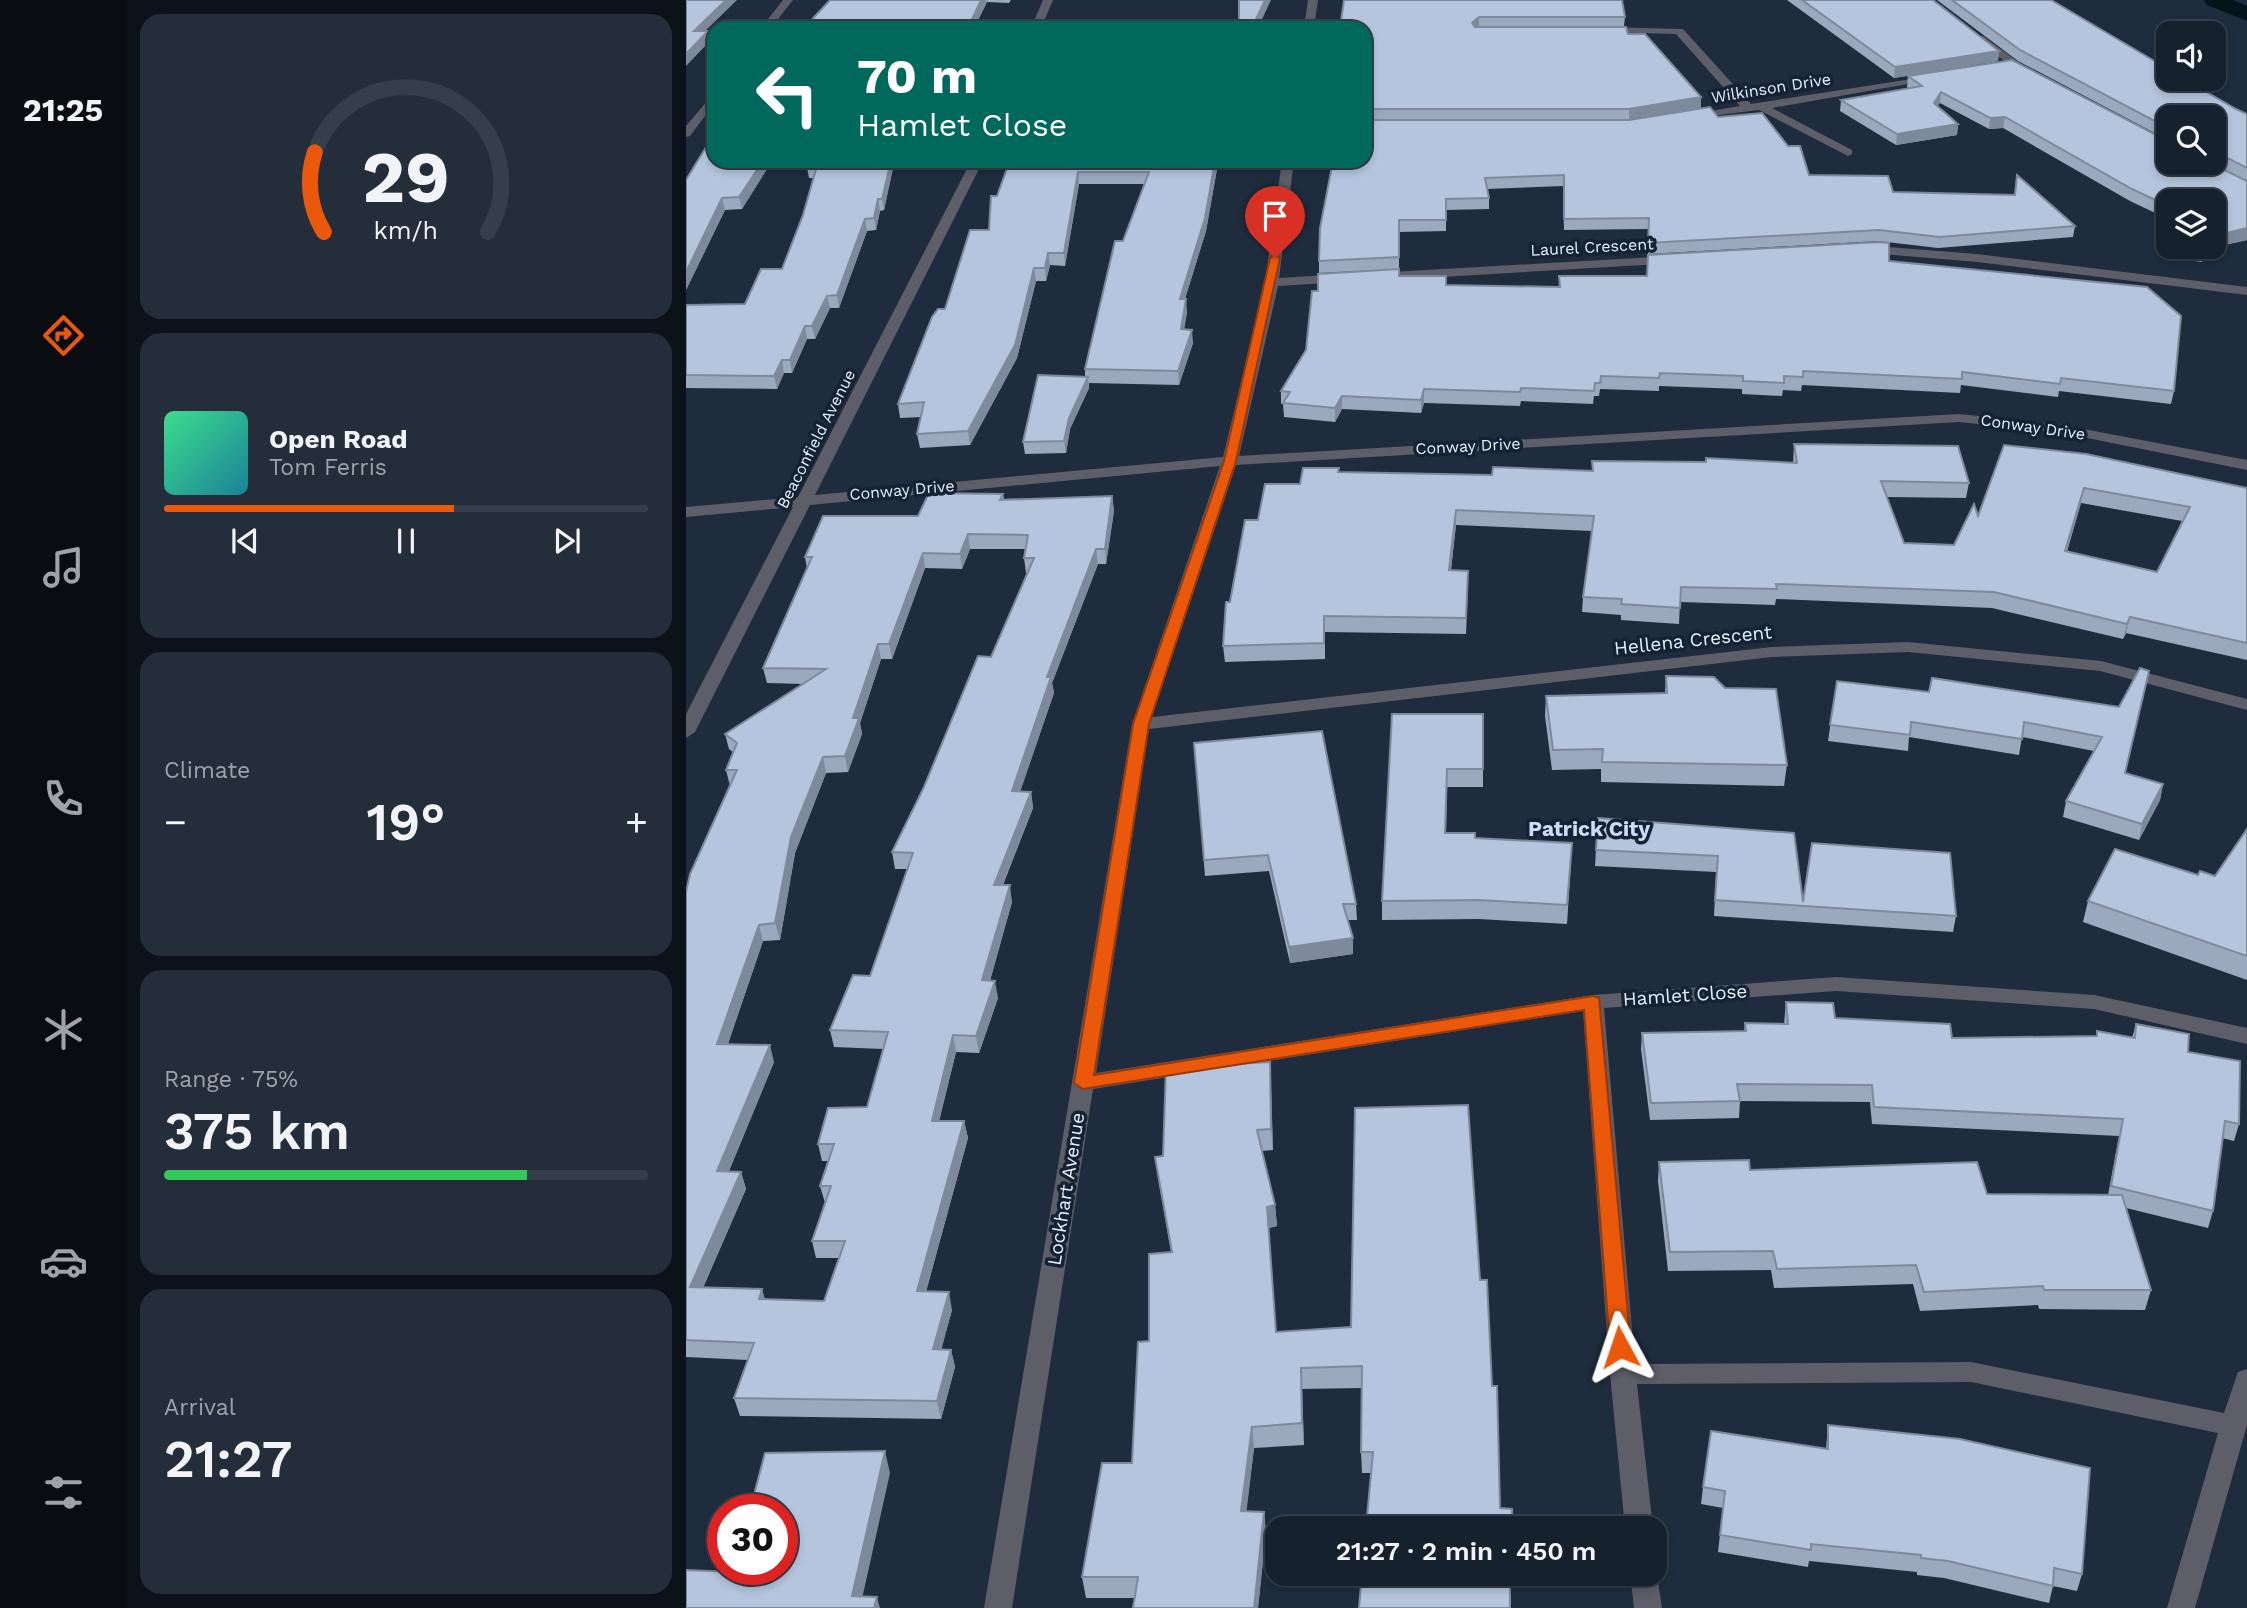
<!DOCTYPE html>
<html lang="en">
<head>
<meta charset="utf-8">
<style>
  body { margin:0; font-family:"Work Sans",sans-serif; background:#232e3a; color:#f1f3f6; height:100vh; display:flex; flex-direction:column; font-size:26px; white-space:nowrap }
  * { box-sizing:border-box; margin:0 }
  p { font-size:23px; color:#9ea3aa }
  .icon { flex:none; width:38px; height:38px; fill:none; stroke:currentColor; stroke-width:2; stroke-linecap:round; stroke-linejoin:round }
  .map { position:relative; flex:1; overflow:hidden }
  .side { display:flex; flex-direction:column; gap:14px; padding:14px; background:#0c1219; width:560px }
  .side>* { flex:none }
  .top-card { position:absolute; left:21px; top:21px; width:665px; height:147px; border-radius:21px; box-shadow:0 4px 10px #0003,0 0 0 2px #353e4a; background:#00695c; color:#fff; overflow:hidden }
  .controls { position:absolute; left:1470px; top:21px; display:grid; gap:14px }
  .controls a { display:grid; place-items:center; width:70px; height:70px; border-radius:14px; background:#16212e; box-shadow:0 4px 10px #0003,0 0 0 2px #353e4a; font-size:35px }
  .speed { position:absolute; left:21px; top:1494px; display:flex; gap:14px; font-size:35px; font-weight:700; text-align:center }
  .speed>* { display:grid; place-content:center; width:91px; height:91px; border-radius:50%; background:#16212e; box-shadow:0 4px 10px #0003,0 0 0 2px #353e4a; line-height:1 }
  .speed .limit { border:10px solid #d22; background:#fff; color:#111 }
  .pin { position:absolute; display:grid; place-items:center; width:60px; height:60px; color:#fff; margin:-72px -30px; border-radius:50% 50% 50% 0; rotate:-45deg; box-shadow:0 0 7px #0007 }
  .pin .icon { rotate:45deg }
  .me { position:absolute; width:77px; margin:-38px; rotate:355deg; stroke-linejoin:round; filter:drop-shadow(0 0 5px #0008) }
  .turn { display:flex; align-items:center; gap:24px; height:147px; padding:0 35px; font-size:32px }
  .turn .icon { width:91px; height:91px; stroke-width:2.5 }
  .turn b { display:block; font-size:49px; line-height:60px }
  .big { font-size:52px; font-weight:600; line-height:1.1 }
  .side .tile { flex:1; display:flex; flex-direction:column; justify-content:center; gap:10px; min-width:0; padding:0 24px; border-radius:21px; background:#232e3a }
  .side .dial { align-items:center; gap:0 }
  .dial svg { height:182px; overflow:visible; fill:none; stroke:#353e4a; stroke-width:7; stroke-linecap:round; text-anchor:middle }
  .dial text { fill:#f1f3f6; stroke:none }
  .song { display:flex; align-items:center; gap:21px }
  .cover { width:84px; height:84px; border-radius:10px; background:linear-gradient(135deg,hsl(150 70% 55%),hsl(190 70% 35%)) }
  .played { height:7px; border-radius:4px; background:linear-gradient(90deg,#ea580c 60%,#353e4a 60%) }
  .keys { display:flex; justify-content:space-around; direction:ltr }
  .heat { display:flex; justify-content:space-between; align-items:center; font-size:38px; direction:ltr }
  .charge { height:10px; border-radius:5px; background:linear-gradient(90deg,#34c759 75%,#353e4a 0) }
  .trip { position:absolute; left:579px; top:1516px; width:402px; height:70px; border-radius:21px; background:#16212e; box-shadow:0 4px 10px #0003,0 0 0 2px #353e4a; font-weight:600; line-height:70px; text-align:center }
  main { display:flex; flex:1; min-height:0 }
  .tabs { display:flex; flex-direction:column; width:126px; justify-content:space-around; align-items:center; background:#090d12; color:#9ea3aa }
  .tabs .icon { width:49px; height:49px }
  .tabs .on { color:#ea580c }
  .tabs b { font-size:32px; color:#f1f3f6 }
  .map>svg:first-child { display:block }
</style>
</head>
<body>
<main>
<nav class="tabs">
<b>21:25</b>
<svg class="icon on" aria-label="directions" viewBox="0 0 24 24"><path d="M12 3l9 9-9 9-9-9zM9 14v-3h6M13 9l2 2-2 2"/></svg>
<svg class="icon" aria-label="music" viewBox="0 0 24 24"><path d="M9 18V5l10-2v13"/><circle cx="6" cy="18" r="3"/><circle cx="16" cy="16" r="3"/></svg>
<svg class="icon" aria-label="phone" viewBox="0 0 24 24"><path d="M5 4h4l2 5-3 2q2 4 5 5l2-3 5 2v4C11 20 4 13 5 4z"/></svg>
<svg class="icon" aria-label="climate" viewBox="0 0 24 24"><path d="M12 3v18M4 7l16 10M4 17L20 7"/></svg>
<svg class="icon" aria-label="car" viewBox="0 0 24 24"><path d="M5 17H2v-5l4-1 3-4h7l3 4 3 1v5h-3M9 17h6M6 11h13"/><circle cx="7" cy="17" r="2"/><circle cx="17" cy="17" r="2"/></svg>
<svg class="icon" aria-label="filters" viewBox="0 0 24 24"><path d="M4 7h16M4 17h16"/><circle cx="9" cy="7" r="2"/><circle cx="15" cy="17" r="2"/></svg>
</nav>
<section class="side">
<div class="tile dial"><svg viewBox="0 0 100 80">
<path d="M14 69A42 42 0 1 1 86 69"/>
<path d="M14 69A42 42 0 0 1 10 34" stroke="#ea580c"/>
<text x="50" y="56" font-size="32" font-weight="700">29</text>
<text x="50" y="72" font-size="11">km/h</text>
</svg></div>
<div class="tile">
<div class="song"><i class="cover"></i><div><b>Open Road</b><p>Tom Ferris</p></div></div>
<div class="played"></div>
<div class="keys"><svg class="icon" aria-label="previous" viewBox="0 0 24 24"><path d="M18 5L8 12l10 7zM5 5v14"/></svg><svg class="icon" aria-label="pause" viewBox="0 0 24 24"><path d="M8 5v14M16 5v14"/></svg><svg class="icon" aria-label="next" viewBox="0 0 24 24"><path d="M6 5l10 7-10 7zM19 5v14"/></svg></div>
</div>
<div class="tile"><p>Climate</p>
<div class="heat"><a>−</a><b class="big">19°</b><a>+</a></div>
</div>
<div class="tile"><p>Range · 75%</p><b class="big">375 km</b><div class="charge"></div></div>
<div class="tile"><p>Arrival</p><b class="big">21:27</b></div>
</section>
<div class="map">
<svg width="1561" height="1608" viewBox="0 0 1561 1608">
  <rect width="100%" height="100%" fill="#1e2c3e"/>
  <g fill="none" stroke-linecap="round" stroke-linejoin="round">
    <path fill="#03151b" fill-rule="evenodd" d="M1518,0H1547L1561,6V21L1521,5Z"/>
    <path fill="#5e5e69" fill-rule="evenodd" d="M357,0H367L355,28H345Z
      M622,0H632L628,28H618Z
      M916,27L997,29L1065,104L1245,76L1250,79L1086,108L1166,150V154L1162,156L1073,110L1001,119V115L1054,106L990,34L912,32L911,30Z
      M1289,36H1297L1347,73L1338,75L1289,40Z
      M285,161H297L129,495L537,457L579,282L596,161H608L593,278L658,274L665,278L658,282L592,286L553,456L1273,414L1371,424L1561,460V470L1371,432L1273,422L550,465L466,717L1086,647L1222,642L1415,661L1561,699V710L1414,671L1222,652L1086,657L463,729L410,1073L907,995L1150,977L1408,995L1561,1028V1044L1408,1009L1150,991L918,1008L949,1364L1285,1362L1538,1413L1552,1372L1561,1369V1425L1509,1608H1481L1532,1433L1285,1382L951,1384L967,1528H939L924,1374L897,1011L407,1089L326,1608H298L446,724L534,466L124,505L9,732L0,738V714L107,507L0,517V507L112,497Z
      M1177,245L1291,254L1561,287V295L1291,262L1172,252L1171,249Z
      M986,256L991,257V263L688,281L681,277L688,273Z
      M970,1568L976,1608H948L944,1573H970Z"/>
    <path fill="#5e5e69" fill-rule="evenodd" d="M97,0H107L85,28H75Z
      M28,93V104L4,136L0,137V126Z"/>
  </g>
  <path fill="#9ba9be" fill-rule="evenodd" d="M144,0H325L323,3L301,2L288,28H118Z
    M658,0L939,17L938,26L942,34L1015,108L943,119H679V28Z
    M1101,0H1247L1313,51L1312,61L1208,78Z
    M1251,0H1365L1550,109L1561,114V240L1521,249L1516,262L1477,257L1482,226V247H1528L1482,201V219L1444,201L1317,128L1303,129L1254,103L1251,106L1272,124L1271,135L1210,145L1154,111L1155,100L1223,89L1221,87L1222,76L1482,141L1525,163H1528V117H1482V140L1332,61Z
    M1032,117L1123,175L1207,192L1329,195L1331,175L1389,226L1387,237L1252,248L1192,241L962,254L963,229L878,230L877,186L801,189L803,198V209L760,210V231L713,232V269L633,273V261L647,161L943,120Z
    M28,161H86L56,209L39,210L0,290Z
    M123,161H219L216,169L207,168L198,210L194,211L190,230L181,231L153,308H144L129,339H121L106,373H98L91,389L0,388V305L59,304L96,269L117,215L127,178H123L121,167Z
    M331,161H541L539,169H531L520,231L499,299L501,312L498,329L507,343L493,385L403,383V388L384,429L380,453L339,454L337,442L399,377V369L437,241L458,184H393L379,266L364,265L360,281H350L331,358L284,445L234,448L231,434L235,417L214,418L212,404L259,309L303,230L311,196Z
    M1203,261L1488,391L1485,404L1373,391L1372,397L1275,385L1274,393L1116,385L1115,391L1097,390L1096,396L1056,394V389L973,386V391L914,389L913,396H908L907,404L835,401L834,406L738,403L735,413L656,409L649,422L598,417L597,404H595V391L620,350L632,291L713,276L760,285L873,287V276H961Z
    M1108,444L1283,483L1280,498L1201,497L1218,543L1268,545L1292,516L1318,445L1561,488V660L1440,633L1437,639L1306,608L1090,599L1089,605L994,602L993,624L935,620V615L896,612L897,597L906,531L770,525L765,570L782,586L780,634L639,632V659L539,662L537,646L544,602L572,520L614,484L653,468V472L806,475L906,471V461L1107,463ZM1395,503L1496,521L1471,572L1381,552Z
    M317,494L318,499L426,496L428,511L420,564H412L366,683L368,693L334,791L345,792L347,808L317,885L326,902L304,981L312,998L293,1053L270,1052L253,1121H278L282,1138L240,1292L266,1310L255,1349L265,1350L269,1367L255,1419L54,1416L48,1398L62,1360L0,1357V892L44,786L40,770L47,752L43,749L39,734L117,684L81,683L77,668L121,569L119,557L232,516ZM284,549H339L338,558L340,573H342L305,657L206,852L209,869H222L184,976L144,1030L148,1047L197,1049L181,1107L132,1144L136,1161H142L134,1186L139,1203L126,1241L130,1258H153L138,1301L79,1300L76,1289L17,1288L60,1189L55,1172L43,1171L88,1062L42,1044L77,941L94,940L109,853L140,773L162,772L176,734L174,723L195,659H206L239,568L276,569Z
    M980,676L1101,765L1098,786L915,782V769L866,770L859,716L860,696L979,693Z
    M1151,681L1243,692L1433,707L1440,773L1477,784L1474,800L1453,840L1377,817L1380,801L1408,751L1336,737L1333,755L1223,737L1222,751L1142,741Z
    M706,714H797V787H761L760,833L789,838L885,863L881,924L793,919L696,920V901Z
    M508,743L670,904L671,920H662L667,954L604,963L583,871L519,876Z
    M912,818L1108,833L1117,902L1270,916L1267,932L1028,916L1030,872L909,866Z
    M1561,829V980L1397,922L1402,901L1512,875L1529,876Z
    M1100,1002L1149,1018L1266,1038L1410,1036L1411,1031L1446,1038L1450,1024L1502,1052L1553,1124L1548,1141L1536,1138L1527,1211L1522,1228L1440,1208L1465,1290L1459,1310L1353,1309L1352,1305L1234,1311L1227,1284L1088,1288L1085,1270L982,1271L972,1181L973,1162L1064,1170L1301,1194L1422,1195L1433,1136L1186,1124L1184,1102L1054,1101L1053,1118L964,1120L955,1049L956,1033L1058,1031L1059,1023L1098,1024Z
    M584,1062L587,1150L576,1151L589,1205L591,1226L583,1228L590,1332L665,1327L794,1280L806,1386L814,1508L826,1528L685,1473H676L675,1452L676,1388L616,1389L618,1445L568,1448L560,1512H578L580,1533L572,1608H447L448,1598H400L396,1577L446,1463L463,1341L485,1252L472,1178L469,1157L477,1156Z
    M1142,1425L1396,1574L1391,1591L1367,1586L1363,1603L1258,1578L1231,1575V1572L1123,1561L1122,1567L1032,1552L1037,1508L1015,1504L1017,1487L1140,1449Z"/>
  <path fill="#7e8a9b" d="M40,0H51L10,40L8,31Z
    M295,0H300L301,2L288,28H282Z
    M579,0H585L572,28H566Z
    M793,17V26L786,33V23Z
    M22,31L24,41L0,66V54Z
    M1313,51L1312,61L1208,78L1209,67Z
    M1255,92L1254,103L1246,114L1248,103Z
    M1015,97V108L943,119V109Z
    M1319,117L1317,128L1303,129L1304,118Z
    M1272,124L1271,135L1210,145L1211,134Z
    M77,161H86L56,209L53,197Z
    M205,161H206L207,168L198,210L196,199Z
    M215,161H219L216,169Z
    M529,161H530L531,169L520,231L495,312L494,299Z
    M392,172L393,184L379,266L378,253Z
    M36,198L39,210L0,290V272Z
    M192,199L194,211L190,230L188,218Z
    M179,219L181,231L153,308L151,295Z
    M1561,228V240L1521,249L1516,262L1520,247H1528V236Z
    M362,253L364,265L360,281L359,268Z
    M348,268L350,281L331,358L284,445L282,431Z
    M141,296L144,308L129,339L126,326Z
    M500,299L501,312L496,343L495,329Z
    M119,326L121,339L106,373L104,360Z
    M506,330L507,343L493,385L492,371Z
    M96,360L98,373L91,389L88,376Z
    M402,377L403,388L384,429L380,453L378,441L383,418Z
    M738,389V403L735,413V400Z
    M656,396V409L649,422V408Z
    M1398,488L1395,503L1376,567L1379,551Z
    M426,496L428,511L420,564L419,549Z
    M770,510V525L763,586V570Z
    M282,534L284,549L276,569L274,554Z
    M410,549L412,564L366,683L368,693L329,807L326,791L361,677Z
    M237,553L239,568L206,659L203,644Z
    M1444,617L1440,633L1437,639L1441,624Z
    M192,644L195,659L174,723L176,734L162,772L159,756L167,718Z
    M137,757L140,773L109,853L94,940L89,923L105,837Z
    M1477,784L1474,800L1453,840L1456,824Z
    M345,792L347,808L310,901L308,885Z
    M324,885L326,902L299,997L296,980Z
    M73,925L77,941L36,1061L31,1044Z
    M667,938V954L604,963L603,947Z
    M309,981L312,998L293,1053L290,1036Z
    M267,1035L270,1052L249,1138L246,1121Z
    M84,1045L88,1062L36,1188L31,1171Z
    M584,1062L585,1083L587,1150L585,1129Z
    M278,1121L282,1138L235,1309L231,1291Z
    M55,1172L60,1189L9,1305L4,1287Z
    M589,1205L591,1226L583,1228L581,1207Z
    M76,1289L81,1307L73,1299Z
    M263,1292L266,1310L251,1366L247,1349Z
    M265,1350L269,1367L255,1419L251,1401Z
    M615,1368L616,1389L618,1445L616,1423Z
    M566,1427L568,1448L558,1533L555,1511Z
    M199,1451L204,1473L174,1608L166,1596Z
    M578,1512L580,1533L572,1608H568Z
    M191,1597L194,1608H188Z"/>
  <path fill="#b4c5dd" stroke="#7e8a9b" stroke-width="2" fill-rule="evenodd" d="M0,0H40L8,31H22L0,54Z
    M144,0H295L282,28H118Z
    M553,0H579L566,28H553Z
    M658,0H936L939,17H793L786,23L789,27H940L942,34H959L1015,97L943,109H679V28H654Z
    M1116,0H1247L1313,51L1209,67Z
    M1266,0H1365L1482,69V79H1498L1550,109L1561,114V168L1528,151V117H1482V128L1334,50Z
    M1326,60L1482,141V163H1524L1561,181V228L1528,236V201H1482V206L1446,189L1319,117L1304,118L1255,92L1248,103L1272,124L1211,134L1155,100L1236,86L1222,76Z
    M1024,107L1032,117L1076,113L1102,146H1114L1123,175L1202,176L1207,192L1329,195L1331,175L1389,226L1254,237L1193,230L962,243L963,218L878,219V175L799,178L803,198L760,199V220H713V257L633,261L634,228L647,161H679V120H943Z
    M28,134V161H77L53,197L36,198L0,272V180Z
    M123,161H205L196,199H192L188,218L179,219L151,295L141,296L126,326H119L104,360H96L88,376L0,375V305L59,304L75,269H96L117,215L131,166L121,167Z
    M331,161H529L519,218L494,299H500L495,329L506,330L492,371L399,369L429,241H437L463,172H392L378,253H362L359,268H348L329,345L282,431L231,434L238,402L212,404L246,317L252,309H259L284,230H303L305,196H311L323,163H330Z
    M1482,228V245H1479Z
    M1193,242L1203,243V261L1461,287L1495,316L1488,391L1375,378L1374,384L1276,372V379L1117,371V377L1098,376V383L1057,381V376L974,373L973,378L915,376L914,383H909L908,391L835,388L834,392L738,389L735,400L656,396L649,408L597,403L604,392L595,391L620,350L626,291H632V274L713,269V276H760V285L874,287L873,276H961L962,255Z
    M1496,247H1520L1519,250Z
    M352,375L402,377L383,418L378,441L337,442Z
    M1108,444L1272,446L1283,483L1195,481L1218,543L1268,545L1288,504L1292,516L1318,445L1400,454L1561,488V643L1444,617L1441,624L1308,592L1090,584L1091,589L995,587L994,608L935,604L936,599L897,597L908,516L770,510L763,570L782,571L780,618L638,616V643L537,646L540,602H544L559,520H572L579,484H614L617,468H653L652,472L806,475L807,467L907,471L906,461L1020,462V458L1111,463ZM1398,488L1504,507L1471,572L1379,551Z
    M243,493L317,494L314,500L426,496L419,549H410L361,677H365L326,791L345,792L308,885H324L296,980L309,981L290,1036L267,1035L246,1121H278L231,1291L263,1292L247,1349L265,1350L251,1401L48,1398L68,1343L0,1340V892L4,874L51,770H40L51,743L39,734L140,669L77,668L126,557H119L137,516H232ZM282,534L342,535L338,558H348L305,657L292,656L238,787L206,852L227,853L184,976L167,975L144,1030L202,1032L181,1107L142,1108L132,1144H148L134,1186H145L126,1241H159L138,1301L73,1299L76,1289L4,1287L55,1172L31,1171L84,1045L31,1044L73,925L89,923L105,837L137,757L159,756L173,718H167L192,644H203L237,553L274,554Z
    M1454,668L1463,671L1439,773L1477,784L1456,824L1380,801L1416,737L1338,722L1336,739L1225,722L1224,735L1144,725L1151,681L1243,692L1246,678L1433,707Z
    M980,676L1028,677L1039,688L1090,689L1101,765L916,762L917,749L867,750L860,696L981,693Z
    M706,714H797V769H761L759,833H789V838L886,843L881,905L793,900L696,901Z
    M636,731L670,904H657L667,938L603,947L582,855L518,860L508,743Z
    M912,818L1108,833L1117,902L1126,843L1264,853L1270,916L1029,900L1032,856L910,850Z
    M1561,829V956L1402,901L1429,849L1512,875L1514,871L1529,876Z
    M1100,1002L1147,1003L1149,1018L1264,1024L1266,1038L1411,1036V1031L1449,1038L1450,1024L1503,1034L1502,1052L1554,1061L1553,1124L1539,1121L1527,1211L1425,1186L1437,1119L1188,1107L1186,1085L1051,1084L1054,1101L965,1103L956,1033L1060,1031L1059,1023L1102,1024Z
    M584,1062L585,1129L571,1130L589,1205L581,1207L590,1332L665,1327L669,1108L782,1105L794,1280H801L806,1386H811L814,1508L826,1509V1528H680L687,1452H675L676,1366L615,1368L616,1423L566,1427L555,1511L578,1512L568,1608H447L452,1577H396L416,1463H446L452,1342L463,1341V1254L486,1252L469,1157L477,1156L480,1068Z
    M1063,1160L1064,1170L1291,1162L1301,1194L1436,1195L1465,1290H1358L1357,1286L1238,1292L1230,1265L1091,1269L1087,1251L984,1252L973,1162Z
    M1142,1425L1274,1439L1404,1468L1396,1574L1368,1568L1367,1586L1262,1561L1235,1558V1555L1125,1544V1550L1034,1535L1039,1491L1017,1487L1025,1431L1142,1449Z
    M199,1451L166,1596L191,1597L188,1608H0V1570L46,1572L47,1570H96V1510H64L79,1453Z
    M676,1573H824V1608H673Z"/>
  <path fill="#ea580c" stroke="#983908" stroke-width="2" d="M589,255L594,258L550,461L463,724L408,1075L907,996L913,998L945,1347L942,1353L934,1356L927,1353L924,1347L898,1010L397,1089L388,1083L447,724L538,461L584,258Z"/>
  <g text-anchor="middle" dominant-baseline="central" stroke-width="7" stroke-linejoin="round" paint-order="stroke">
    <g font-size="16" fill="#e7f0fc" stroke="#152233">
      <text transform="translate(1085 88) rotate(-9)">Wilkinson Drive</text>
      <text transform="translate(906 247) rotate(-3)">Laurel Crescent</text>
      <text transform="translate(1347 427) rotate(8)">Conway Drive</text>
      <text transform="translate(130 439) rotate(-63)">Beaconfield Avenue</text>
      <text transform="translate(782 446) rotate(-3)">Conway Drive</text>
      <text transform="translate(216 490) rotate(-5)">Conway Drive</text>
    </g>
    <g font-size="19" fill="#e7f0fc" stroke="#152233">
      <text transform="translate(1007 640) rotate(-6)">Hellena Crescent</text>
      <text transform="translate(999 995) rotate(-4)">Hamlet Close</text>
      <text transform="translate(380 1189) rotate(-81)">Lockhart Avenue</text>
    </g>
    <g font-size="21" font-weight="bold" fill="#cddbf6" stroke="#152233">
      <text x="903" y="828">Patrick City</text>
    </g>
  </g>
</svg>
<div class="controls">
<a><svg class="icon" aria-label="sound" viewBox="0 0 24 24"><path d="M4 9h4l5-4v14l-5-4H4zM17 9q2 3 0 6"/></svg></a>
<a><svg class="icon" aria-label="search" viewBox="0 0 24 24"><circle cx="10" cy="10" r="6"/><path d="M15 15l6 6"/></svg></a>
<a><svg class="icon" aria-label="layers" viewBox="0 0 24 24"><path d="M12 4l9 5-9 5-9-5zM3 14l9 5 9-5"/></svg></a>
</div>
<div class="speed"><div class="limit">30</div></div>
<div class="pin" style="left:589px;top:258px;background:#d93025"><svg class="icon" aria-label="arrive" viewBox="0 0 24 24"><path d="M6 21V4h12l-3 4 3 4H6"/></svg></div>
<svg class="me" style="left:934px;top:1347px" viewBox="-20 -20 40 40"><path d="M0-17L14 15 0 8-14 15z" fill="#ea580c" stroke="#fff" stroke-width="4"/></svg>
<div class="trip">21:27 · 2 min · 450 m</div>
<div class="top-card">
<div class="turn"><svg class="icon" aria-label="left" viewBox="0 0 24 24"><path d="M17 20v-9H6M10 6l-5 5 5 5"/></svg><div><b>70 m</b>Hamlet Close</div></div>
</div>
</div>
</main>
</body>
</html>
